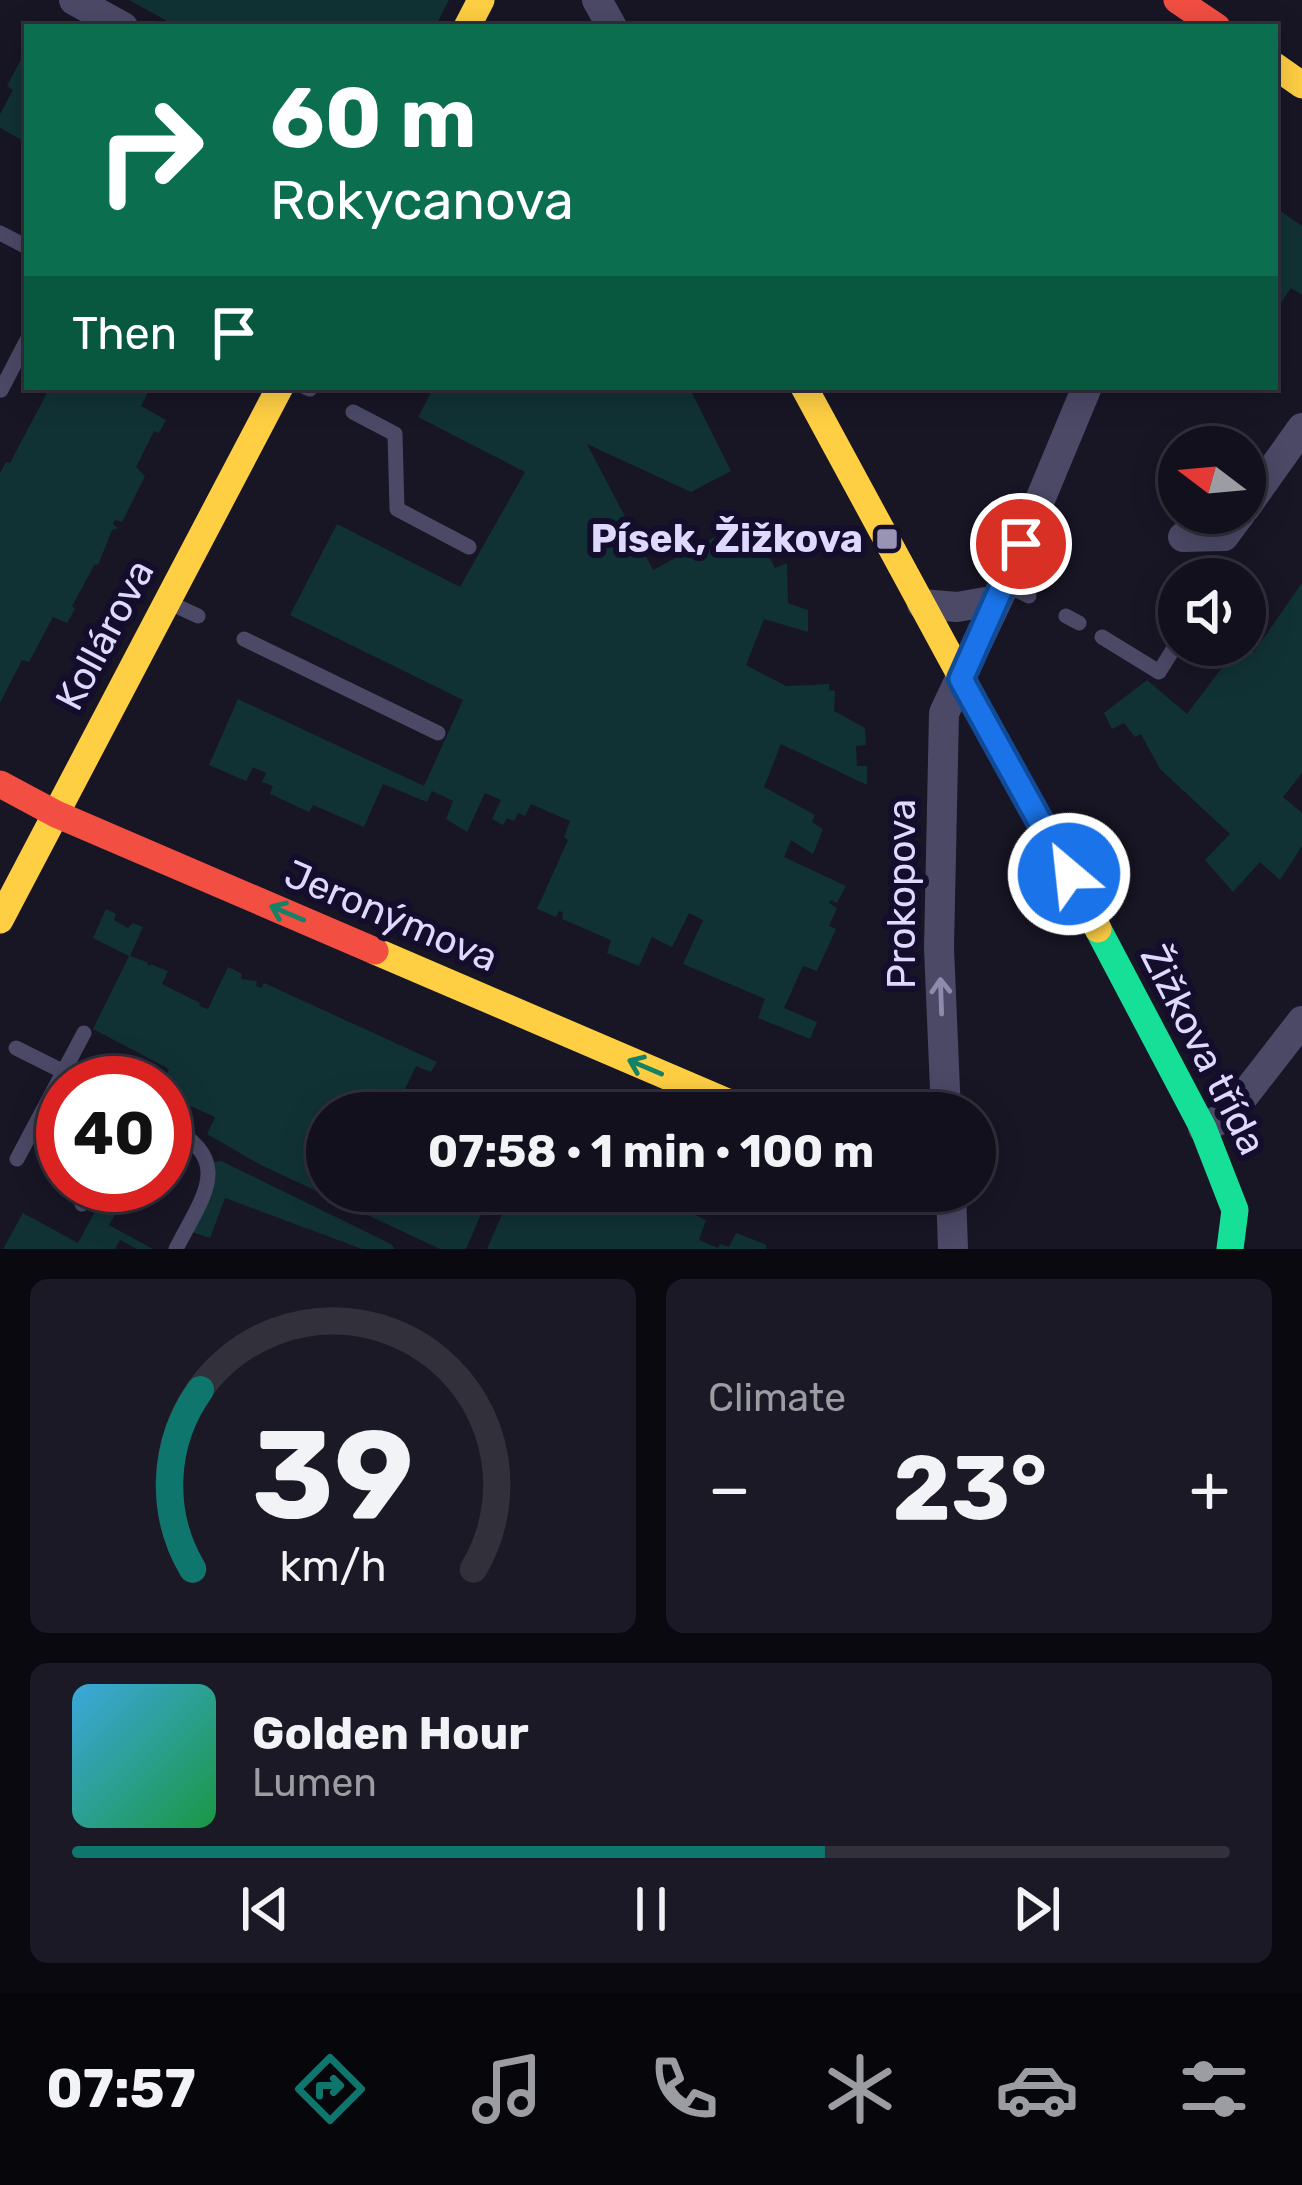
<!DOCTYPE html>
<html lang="en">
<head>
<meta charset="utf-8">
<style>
  body { margin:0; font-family:Rubik,sans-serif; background:#1b1925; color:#f1f3f6; height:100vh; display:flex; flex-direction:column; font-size:45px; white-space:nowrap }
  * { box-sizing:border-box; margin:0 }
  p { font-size:39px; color:#9c9da3 }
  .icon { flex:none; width:66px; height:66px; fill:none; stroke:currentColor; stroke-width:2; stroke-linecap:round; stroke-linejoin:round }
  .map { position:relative; height:1249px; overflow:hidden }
  .drawer { display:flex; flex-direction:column; gap:30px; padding:30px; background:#0a090f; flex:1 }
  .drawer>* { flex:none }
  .banner { position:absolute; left:24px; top:24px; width:1254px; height:366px; border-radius:0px; box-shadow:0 6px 30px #0003,0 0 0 3px #31303b; background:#0b6e4f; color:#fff; overflow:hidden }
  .needle { width:78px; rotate:286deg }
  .buttons { position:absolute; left:1158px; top:426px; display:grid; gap:24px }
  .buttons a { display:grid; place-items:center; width:108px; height:108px; border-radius:50%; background:#12101c; box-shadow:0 6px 30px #0003,0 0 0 3px #31303b; font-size:60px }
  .speed { position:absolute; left:36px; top:1056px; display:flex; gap:24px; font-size:60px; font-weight:700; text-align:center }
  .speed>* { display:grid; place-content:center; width:156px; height:156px; border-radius:50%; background:#12101c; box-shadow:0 6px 30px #0003,0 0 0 3px #31303b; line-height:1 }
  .speed .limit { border:18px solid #d22; background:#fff; color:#111 }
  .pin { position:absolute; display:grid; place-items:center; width:102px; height:102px; color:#fff; margin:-51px; border:6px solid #fff; border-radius:50%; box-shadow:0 3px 12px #0007 }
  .me { position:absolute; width:132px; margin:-66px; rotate:332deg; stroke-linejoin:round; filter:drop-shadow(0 0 9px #0008) }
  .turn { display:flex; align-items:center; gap:42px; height:252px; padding:0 48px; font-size:54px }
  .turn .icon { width:156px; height:156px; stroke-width:2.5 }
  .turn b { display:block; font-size:84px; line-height:102px }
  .then { display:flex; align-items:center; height:114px; padding:0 48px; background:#0003; gap:24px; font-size:45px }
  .big { font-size:90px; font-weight:700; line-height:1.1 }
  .drawer .card { flex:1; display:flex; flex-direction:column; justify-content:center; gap:18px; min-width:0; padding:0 42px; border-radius:18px; background:#1b1925 }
  .drawer .dial { align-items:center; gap:0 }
  .dial svg { height:312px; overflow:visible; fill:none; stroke:#31303b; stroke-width:7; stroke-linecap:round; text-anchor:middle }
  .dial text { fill:#f1f3f6; stroke:none }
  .song { display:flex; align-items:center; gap:36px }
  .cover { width:144px; height:144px; border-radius:18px; background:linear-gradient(135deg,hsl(200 70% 55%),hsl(140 70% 35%)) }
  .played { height:12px; border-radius:6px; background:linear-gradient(90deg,#0f766e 65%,#31303b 65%) }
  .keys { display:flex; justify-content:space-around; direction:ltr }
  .heat { display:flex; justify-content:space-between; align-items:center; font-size:66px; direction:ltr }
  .drawer .tiles { flex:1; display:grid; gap:30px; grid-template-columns:1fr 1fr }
  .card:last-child { grid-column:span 2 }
  .trip { position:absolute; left:306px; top:1092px; width:690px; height:120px; border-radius:60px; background:#12101c; box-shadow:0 6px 30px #0003,0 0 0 3px #31303b; font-weight:700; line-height:120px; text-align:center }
  .tab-bar { display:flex; height:192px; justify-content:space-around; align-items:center; background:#07060b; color:#9c9da3 }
  .tab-bar .icon { width:84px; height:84px }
  .tab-bar .current { color:#0f766e }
  .tab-bar b { font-size:54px; color:#f1f3f6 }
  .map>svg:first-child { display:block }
</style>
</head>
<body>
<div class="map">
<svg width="1302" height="1249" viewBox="0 0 1302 1249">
  <rect width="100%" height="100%" fill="#181525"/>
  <path fill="#113235" d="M129,0H449L435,27H178Z
    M21,59L27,62V143L0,128V114L13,90L7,86Z
    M1275,207L1302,226V295L1291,288L1275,311Z
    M50,387H151L141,406L166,420L159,433L154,431L136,467L145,476L122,522L115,520L113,524L118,528L112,530L98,565L95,564L72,606L75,609L67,623L53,617L29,662L22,660L0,703V473L6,462L10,463Z
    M434,387H671L674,393L689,387L731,471L691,492L587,444L653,570L749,519L775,568L787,563L788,603L808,610V632L764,619L746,665L786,686L829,684V690L835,691L834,711L865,728L866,745L856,746L857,766H867V785L781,744L764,787L815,815L812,822L823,829L813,854L791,840L784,857L846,886L837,903L831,900L829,903L837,908L829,926L836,929L817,971L803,966L784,1008L817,1022L810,1039L758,1018L765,999L683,964L703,920L689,913L672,947L652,937L639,966L607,953L611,940L562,919L563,912L559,911L556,917L537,909L568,840L564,837L570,821L531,804L525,816L518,813L514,821L507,818L503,825L492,819L501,800L485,793L467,832L446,819L453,801L432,791L427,802L383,784L364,827L313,805L309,812L270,794L273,786L262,782L266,773L253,767L246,781L209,765L238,699L424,786L463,700L290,615L337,524L460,587L525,472L418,417Z
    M1302,583V773L1283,797L1302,813V846L1280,880L1260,862L1233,892L1205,860L1230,834L1160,769L1141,734L1135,737L1124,723L1112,729L1104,713L1147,680L1187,714L1239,645L1254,652Z
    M106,909L116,914L114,920L128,928L133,923L143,927L130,956L147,962L149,967L150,964L168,971L162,984L200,1003L199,1006L208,1009L228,967L242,974L241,979L257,981L256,986L261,988L264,983L437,1062L431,1072L416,1066L396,1108L389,1106L385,1113H327V1191H491L466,1249H440L261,1165L207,1134L215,1117L165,1095V1083H162L169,1069L93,1029L129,956L93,938Z
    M221,1161L391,1244L395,1249H362L225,1198L210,1238L192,1232L212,1191L213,1162Z
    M109,1185H132L109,1225L153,1249H137L120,1240L115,1249H3L23,1213L78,1243Z
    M512,1191H641L706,1220L699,1240L718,1248L720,1244L729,1247L736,1233L767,1245L765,1249H487Z"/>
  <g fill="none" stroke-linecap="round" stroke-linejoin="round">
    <path stroke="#4b4966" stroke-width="15" d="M0,233L27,247
      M305,387L310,389
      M1,390L27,340
      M353,412L395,434L397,509L469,547
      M1005,584L1029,596
      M170,603L198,616
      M1066,616L1079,623
      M1102,637L1159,672L1179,640
      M244,639L438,733
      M16,1048L86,1083
      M165,1124C236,1160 204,1194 176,1249
      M17,1159L84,1033
      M82,1204L92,1185"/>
    <path stroke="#4b4966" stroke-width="30" d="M74,0L123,27
      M597,0L612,27
      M1245,508L1302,428
      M1183,537L1224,536L1241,513
      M922,604L957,607L997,600
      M946,1113L939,948L944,713L1005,584L1087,387
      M1203,1128L1229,1115L1302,1021
      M951,1191L953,1249"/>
    <path stroke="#16e098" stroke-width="27" d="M1098,929L1203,1128L1235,1210L1230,1249"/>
    <path stroke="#ffcf43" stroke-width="27" d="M467,27L481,0
      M1275,66L1302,85
      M804,387L1098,929
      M0,920L280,387
      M375,951L753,1113"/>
    <path stroke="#f24e42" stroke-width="27" d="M1177,0L1217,27
      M0,784L56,814L375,951"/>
  </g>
  <defs><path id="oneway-shaft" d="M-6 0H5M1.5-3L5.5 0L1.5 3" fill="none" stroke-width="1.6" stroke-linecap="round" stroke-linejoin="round" transform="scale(3)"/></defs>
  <g stroke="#158267">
    <use href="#oneway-shaft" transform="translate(287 913) rotate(-157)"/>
    <use href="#oneway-shaft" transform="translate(645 1067) rotate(-157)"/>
  </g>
  <use stroke="#8e8aab" href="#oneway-shaft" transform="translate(941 996) rotate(-92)"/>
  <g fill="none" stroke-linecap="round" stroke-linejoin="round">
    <defs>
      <path id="route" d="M1021,544L961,679L1069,874"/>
    </defs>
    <use href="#route" stroke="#114b97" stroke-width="30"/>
    <use href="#route" stroke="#1a73e8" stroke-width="21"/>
  </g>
  <rect fill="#9994b3" stroke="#140e2c" stroke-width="4.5" x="875" y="527" width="24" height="24" rx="6"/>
  <g text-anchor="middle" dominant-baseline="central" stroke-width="12" stroke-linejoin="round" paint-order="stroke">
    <g font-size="39" font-weight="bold" fill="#dfd9ff" stroke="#140e2c" text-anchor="end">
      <text x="863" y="539">Písek, Žižkova</text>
    </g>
    <g font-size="39" fill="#dfd9ff" stroke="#140e2c">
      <text transform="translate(105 635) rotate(-62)">Kollárova</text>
      <text transform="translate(902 894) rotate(-90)">Prokopova</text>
      <text transform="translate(391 916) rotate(23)">Jeronýmova</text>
      <text transform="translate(1203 1050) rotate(63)">Žižkova třída</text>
    </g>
  </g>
</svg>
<div class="buttons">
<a><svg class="needle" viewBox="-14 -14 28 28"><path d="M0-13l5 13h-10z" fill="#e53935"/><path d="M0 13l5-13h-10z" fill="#9c9da3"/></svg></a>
<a><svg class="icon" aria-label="sound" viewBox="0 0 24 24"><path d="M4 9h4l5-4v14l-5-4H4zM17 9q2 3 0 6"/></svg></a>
</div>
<div class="speed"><div class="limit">40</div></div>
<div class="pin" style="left:1021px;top:544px;background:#d93025"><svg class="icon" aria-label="arrive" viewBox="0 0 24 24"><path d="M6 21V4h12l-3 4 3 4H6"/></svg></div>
<svg class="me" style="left:1069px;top:874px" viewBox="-20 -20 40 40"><circle r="17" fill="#1a73e8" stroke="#fff" stroke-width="3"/><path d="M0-11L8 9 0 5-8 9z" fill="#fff"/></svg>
<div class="trip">07:58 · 1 min · 100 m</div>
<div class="banner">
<div class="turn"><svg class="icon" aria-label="right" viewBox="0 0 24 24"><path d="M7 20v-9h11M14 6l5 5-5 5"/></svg><div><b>60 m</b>Rokycanova</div></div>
<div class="then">Then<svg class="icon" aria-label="arrive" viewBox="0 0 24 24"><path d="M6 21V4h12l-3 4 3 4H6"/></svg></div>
</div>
</div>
<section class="drawer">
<div class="tiles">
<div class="card dial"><svg viewBox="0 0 100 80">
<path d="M14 69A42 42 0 1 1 86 69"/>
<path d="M14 69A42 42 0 0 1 16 23" stroke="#0f766e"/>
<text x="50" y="56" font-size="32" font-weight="700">39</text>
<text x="50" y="72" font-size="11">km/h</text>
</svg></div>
<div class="card"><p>Climate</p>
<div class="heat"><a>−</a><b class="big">23°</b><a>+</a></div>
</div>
<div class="card">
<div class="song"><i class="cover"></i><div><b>Golden Hour</b><p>Lumen</p></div></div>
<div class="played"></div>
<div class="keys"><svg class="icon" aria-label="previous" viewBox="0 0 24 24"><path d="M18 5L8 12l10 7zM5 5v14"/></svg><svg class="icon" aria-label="pause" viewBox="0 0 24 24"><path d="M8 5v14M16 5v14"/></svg><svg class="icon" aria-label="next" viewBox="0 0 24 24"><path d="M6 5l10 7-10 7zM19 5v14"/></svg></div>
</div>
</div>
</section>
<nav class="tab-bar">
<b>07:57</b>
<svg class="icon current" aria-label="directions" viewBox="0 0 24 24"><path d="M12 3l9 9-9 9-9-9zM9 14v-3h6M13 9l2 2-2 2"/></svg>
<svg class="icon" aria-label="music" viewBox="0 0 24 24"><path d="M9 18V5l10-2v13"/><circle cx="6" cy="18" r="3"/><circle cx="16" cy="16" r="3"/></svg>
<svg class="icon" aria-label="phone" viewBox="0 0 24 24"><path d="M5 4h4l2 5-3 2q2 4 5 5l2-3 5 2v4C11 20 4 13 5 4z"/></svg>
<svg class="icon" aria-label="climate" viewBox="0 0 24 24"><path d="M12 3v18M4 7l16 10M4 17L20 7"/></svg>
<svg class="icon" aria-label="car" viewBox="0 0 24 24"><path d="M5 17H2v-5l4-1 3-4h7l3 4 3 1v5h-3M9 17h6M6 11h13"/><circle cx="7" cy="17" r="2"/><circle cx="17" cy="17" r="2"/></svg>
<svg class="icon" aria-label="filters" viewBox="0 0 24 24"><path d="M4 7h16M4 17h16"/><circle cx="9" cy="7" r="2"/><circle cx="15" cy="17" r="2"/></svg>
</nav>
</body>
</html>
